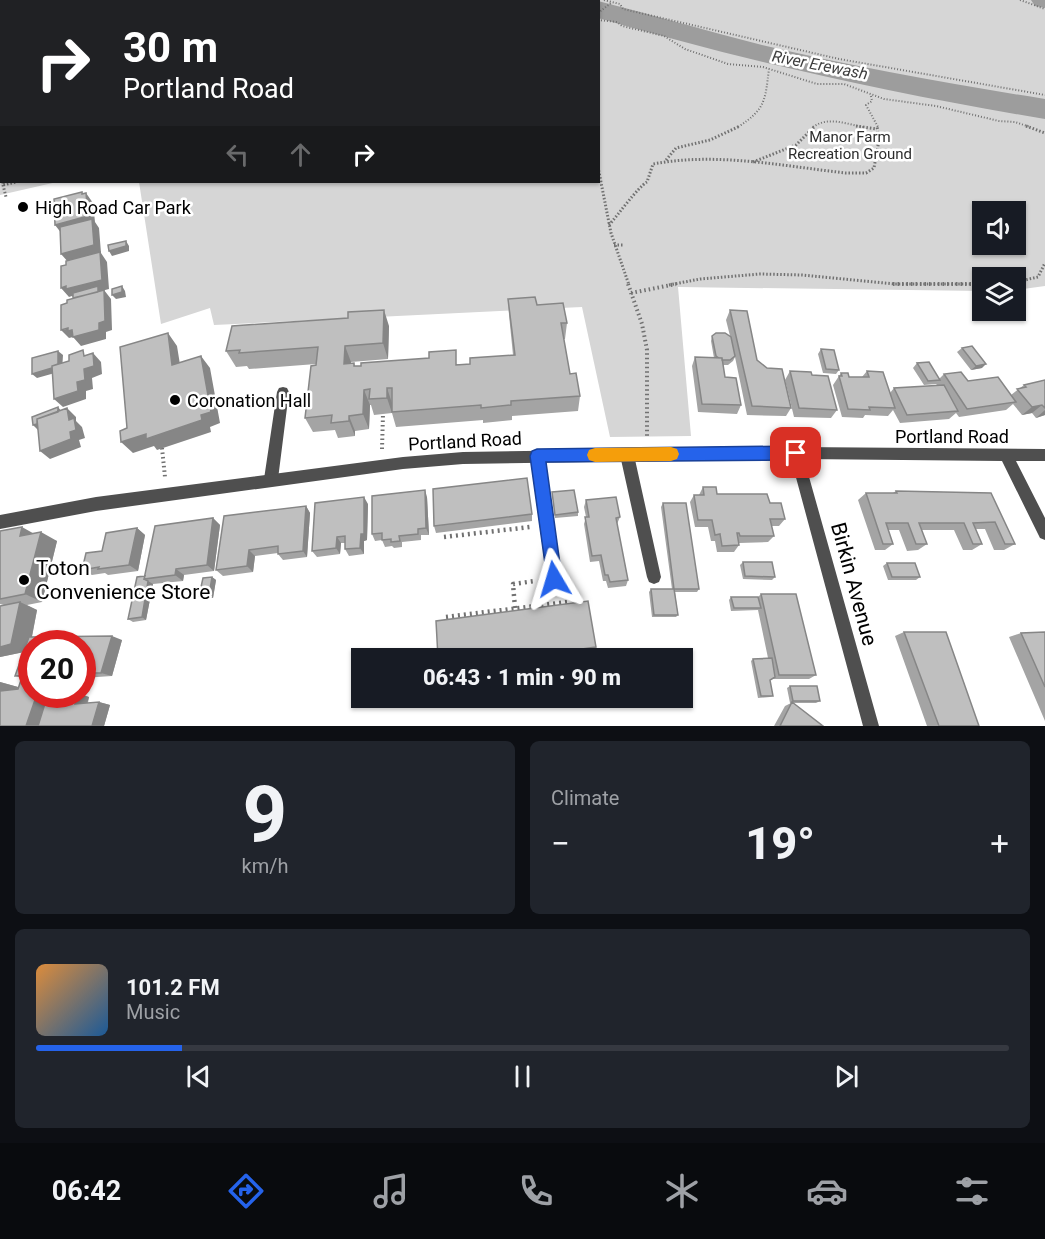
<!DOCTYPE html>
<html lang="en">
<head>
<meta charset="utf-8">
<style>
  body { margin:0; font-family:Roboto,sans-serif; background:#20242c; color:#f1f3f6; height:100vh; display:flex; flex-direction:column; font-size:22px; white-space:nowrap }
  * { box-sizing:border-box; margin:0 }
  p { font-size:20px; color:#9ea1a6 }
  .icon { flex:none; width:33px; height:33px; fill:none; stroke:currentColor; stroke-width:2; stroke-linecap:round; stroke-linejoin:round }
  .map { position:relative; height:726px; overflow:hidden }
  .details { display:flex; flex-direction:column; gap:15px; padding:15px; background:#0d0f14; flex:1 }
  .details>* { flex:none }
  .guide { position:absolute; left:0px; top:0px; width:600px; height:183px; box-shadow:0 2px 4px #0004; background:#202124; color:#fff; overflow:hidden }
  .buttons { position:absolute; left:972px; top:201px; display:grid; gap:12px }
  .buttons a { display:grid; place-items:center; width:54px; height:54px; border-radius:0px; background:#171b24; box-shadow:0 2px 4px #0004; font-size:30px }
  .speed { position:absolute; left:18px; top:630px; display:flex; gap:12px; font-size:30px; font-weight:700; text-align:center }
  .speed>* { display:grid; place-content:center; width:78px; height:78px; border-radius:50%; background:#171b24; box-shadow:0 2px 4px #0004; line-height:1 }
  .speed .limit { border:9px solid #d22; background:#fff; color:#111 }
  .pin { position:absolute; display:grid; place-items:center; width:51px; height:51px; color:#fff; margin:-26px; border-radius:12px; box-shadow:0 3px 9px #0006 }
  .me { position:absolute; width:66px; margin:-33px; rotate:353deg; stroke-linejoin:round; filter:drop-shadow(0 0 4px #0008) }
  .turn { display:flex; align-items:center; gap:21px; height:126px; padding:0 24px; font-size:27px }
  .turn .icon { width:78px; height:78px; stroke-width:2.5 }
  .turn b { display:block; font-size:42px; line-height:51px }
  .lanes { display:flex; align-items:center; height:57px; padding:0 24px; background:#0003; justify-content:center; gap:30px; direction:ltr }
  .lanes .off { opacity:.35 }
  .big { font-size:45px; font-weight:800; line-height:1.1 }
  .details .card { flex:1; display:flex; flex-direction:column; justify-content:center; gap:9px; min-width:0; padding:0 21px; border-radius:9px; background:#20242c }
  .details .dial { align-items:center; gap:0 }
  .dial b { font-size:78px; line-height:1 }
  .song { display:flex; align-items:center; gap:18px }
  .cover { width:72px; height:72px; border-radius:9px; background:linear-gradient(135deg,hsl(30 70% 55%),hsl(210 70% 35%)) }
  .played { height:6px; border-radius:3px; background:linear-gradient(90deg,#2563eb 15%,#363941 15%) }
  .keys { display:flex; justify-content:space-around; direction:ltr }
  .heat { display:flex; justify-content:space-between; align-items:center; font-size:33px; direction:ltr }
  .details .tiles { flex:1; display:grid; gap:15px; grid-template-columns:1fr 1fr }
  .card:last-child { grid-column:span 2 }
  .trip { position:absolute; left:351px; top:648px; width:342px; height:60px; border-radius:0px; background:#171b24; box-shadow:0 2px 4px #0004; font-weight:800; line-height:60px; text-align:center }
  .dock { display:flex; height:96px; justify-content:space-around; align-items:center; background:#090b0e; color:#9ea1a6 }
  .dock .icon { width:42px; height:42px }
  .dock .active { color:#2563eb }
  .dock b { font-size:27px; color:#f1f3f6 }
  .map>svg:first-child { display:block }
</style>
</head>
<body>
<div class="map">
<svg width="1045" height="726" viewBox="0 0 1045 726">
  <rect width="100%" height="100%" fill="#fff"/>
  <path fill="#d6d6d6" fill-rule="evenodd" d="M71,0H1045V286L1016,290V278H982V291L678,287L691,436L610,437L582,307L214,325L210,308L161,324L139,182H598V2H67ZM982,212H1016V244H982Z
    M1,110L2,182H57L0,195Z"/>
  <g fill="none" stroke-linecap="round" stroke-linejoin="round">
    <path fill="#9d9d9d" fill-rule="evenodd" d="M1031,0H1045V8L1035,6Z
      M598,1C653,15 707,31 762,45C855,67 950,84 1045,99V119C894,94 745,61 598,18V2H596Z"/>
    <path stroke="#717171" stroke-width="2" stroke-dasharray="1 2" stroke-linecap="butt" d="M604,0L620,4L623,9L839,59L1045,95
      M1020,0L1045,9
      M7,2L21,0
      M62,2L67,0
      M113,2L118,0
      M598,13L611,3
      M598,20L617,22L622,26L664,36L685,49L728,64L763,67L817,84H844L884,99L936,106L999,121L1015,122L1030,127
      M871,96L872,101L866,105L878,127
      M738,127C766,109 765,100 769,69
      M813,127C828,116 846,124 863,127"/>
    <path stroke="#717171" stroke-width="3" stroke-dasharray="1.5 2" stroke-linecap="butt" d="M856,126L877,129
      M1026,126L1045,133
      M666,160L676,148L710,140L740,126
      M753,162L796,145L815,126
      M0,164L2,173
      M598,167L611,233L629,285
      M3,182V185L16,182
      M3,185L6,197
      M609,225C618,215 638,187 647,182L653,164C717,152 782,166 846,173H866L874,168L879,140L877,126
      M614,245H623
      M1016,282L1038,277L1045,263
      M669,285L700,279L760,274L802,275L895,284H982"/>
    <path stroke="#717171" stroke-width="4" stroke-dasharray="1.5 3" stroke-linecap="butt" d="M628,284L642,324L647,350V438
      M893,284H982
      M631,293L676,284
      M162,448L165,477
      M382,449L383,414"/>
    <path stroke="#717171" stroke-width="4.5" stroke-dasharray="2 4" stroke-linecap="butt" d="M444,537L530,527
      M515,608L513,584L535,581
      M446,617L567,602"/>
    <path fill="#4f4f4f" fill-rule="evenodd" d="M283,387L287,388L289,392L278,479L276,483L271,485L266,483L264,479L277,392L279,388Z
      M627,449L632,451L634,455L661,577L659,582L654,584L649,582L647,577L620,455L622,451Z
      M537,450L542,452L544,456L561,579L559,584L554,586L549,584L547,579L530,456L532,452Z"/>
    <path fill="#4f4f4f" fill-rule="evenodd" d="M796,447L1045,449V461H1016L1045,518V540L1040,538L1002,461L804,459L879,726H863L791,459L463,464L403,469L96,511L0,529V515L96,497L403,457L463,452Z"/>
  </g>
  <path fill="#a4a4a4" d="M508,299L537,305L567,323L565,339H564L570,374L580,396L578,411L512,416V420L483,423V420L396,427L392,413L374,415L371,405H370L369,429L355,431V436L338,438L335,430L313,432L305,418L316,364L249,369L247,366L236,367L226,351L389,326L388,359L351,362V363H354L355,366L470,364L513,355L509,315Z
    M730,310L757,360L791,408L786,416L747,415L735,357L733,361L728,365H723L725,377L741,405L737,414L698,412L692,366L695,357L714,358L711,341L712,336H730L726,320Z
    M962,348L982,368L971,370L957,352Z
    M821,349L839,370L836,374L823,373L818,354Z
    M917,363L939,379L944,374L1011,395L1024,385L1045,380V415L1036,418L1032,413L1022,415L1013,404L1006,410L959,417L956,413L949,419L900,423L893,410L888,416L865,415L863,418L842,417L833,385L841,373L849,377H862L867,371L890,393L894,388L938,386L936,384L924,385L913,368Z
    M790,371L837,410L831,418L794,417L785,380Z
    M703,487L717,494L770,503L785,519L779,526H771L774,536L768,542L739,543V545L734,552H717L715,541H711L708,527H695L690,502L694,495H699Z
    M896,491L991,493L1015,544L1004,550H994L985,529H976L982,544L972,550H963L954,530H921L927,544L918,550L907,551L899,530H888L893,544L885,550H875L858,500L866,493H893Z
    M552,492L578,512V516L555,518Z
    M427,497L429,535H421V540L402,542V547L394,548L392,546L385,547L382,540L375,541L372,534Z
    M586,500L620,517L617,524L628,580L626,586L608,588L606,581H603L599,561L590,562L584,524L586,517L584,507Z
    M663,503L699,589L697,592H675L678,615L676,617H652L649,592L651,589H672L661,507Z
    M368,504L367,540L364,541V554L349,556L345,549V543H341L340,554L317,557L312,551Z
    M306,506L310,513L307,557L283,560L278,554V553L255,556L253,572L223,576L216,570Z
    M532,514V521L436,533L434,526Z
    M213,518L220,525L214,571L184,575L183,581L153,584L146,620L133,622L128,619L145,576Z
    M137,528L145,535L138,571L108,575L105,573L92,575L82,570L102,551Z
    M0,531L33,533L57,541L42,602L27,605L37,610L32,637L122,640L112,676L82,678V644H32V694H57V696L81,694L89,697L88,703L99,702L110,705L104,726H0V682L18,687L26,679L15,676L24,652L0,657L4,605L0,604Z
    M743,562L775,577L772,580L743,579L740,565Z
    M887,563L920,577L916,580H888L883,566Z
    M212,577L216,580L213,598H203L199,596Z
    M761,594L816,675L809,679H772L770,680L773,696L770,697L758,698L751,661L753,659L768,658L758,610L731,611L729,600L731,597H758Z
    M904,632L979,726H927L895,636Z
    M1045,632V721L1009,637L1021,633Z
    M596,647L595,652L547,658H438Z
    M790,686L820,701L816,703H792L823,726H774L785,706L791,703H790L787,688Z"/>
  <path fill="#868686" d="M82,192L87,199L86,193L93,203L95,222L99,228L101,253L107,262L109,289L74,298L72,296L69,297L61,288L69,263L61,254L62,234L55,225L82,194Z
    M126,241L129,246V251L112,256L109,251Z
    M122,286L125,291L126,297L116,299L112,295Z
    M104,290L111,299L112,330L106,332V339L81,346L73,337L69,338L61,330L99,323Z
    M384,310L389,326L388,359L383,343Z
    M168,333L177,346L182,377L172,365Z
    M345,346L351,362L350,380L344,364Z
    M58,351L63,355L62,371L37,378L32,374Z
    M93,353L101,362L102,374L92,378L93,389L86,391V399L63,407L54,399L77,382Z
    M201,356L210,368L220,423L210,427L211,432L157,450L154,446L133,453L121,442L201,415Z
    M986,364L982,368L971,370L976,366Z
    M387,388L392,403V413L387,398Z
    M364,390L370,405L369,429L363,414Z
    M1042,405L1032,413L1022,415L1032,407Z
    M58,407L62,412L38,430L33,425Z
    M67,408L76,417V421L82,427L85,438L79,440L81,447L50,459L40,451L69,420Z
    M1045,410V415L1036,418Z
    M349,416L355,431V436L349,421Z
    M425,490L427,497L429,535L426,528Z
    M364,497L368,504L367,540L364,541V554L360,548L361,534Z
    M306,506L310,513L307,557L303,551Z
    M213,518L220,525L214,571L207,565Z
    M22,527L38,536H20Z
    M137,528L145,535L138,571L129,565Z
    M41,532L57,541L42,602L25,594Z
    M337,537L341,543L340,554L336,548Z
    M249,550L255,556L253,572L247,566Z
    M176,569L184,575L183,581L175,575Z
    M212,577L216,580L213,598L209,595Z
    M148,581L153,584L146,620L142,617Z
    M20,602L37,610L29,651L0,657V647Z
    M112,636L122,640L112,676L101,673Z
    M0,682L18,687L15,698L0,694Z
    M34,694H57L51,726H26Z
    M78,694L89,697L86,707L75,704Z
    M99,702L110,705L104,726H92Z"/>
  <path fill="#bfbfbf" stroke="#868686" stroke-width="1.5" d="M82,192V194L86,193L88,216L55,225L54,199Z
    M92,219L94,245L61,254L60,227Z
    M126,241V246L109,251L108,245Z
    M100,252L102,280L66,289V286L61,288V266L66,265V261Z
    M98,286V292L73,298V293Z
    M122,286V292L112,295V289Z
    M104,290L105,321L99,323V330L73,337L72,330L68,331V328L61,330V305L67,303V300Z
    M535,297L537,305L563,303L567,323H561L570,374L576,373L580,396L511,401V405L481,408V405L392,412V388H387V398L369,399L370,389L364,390L363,414L349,416V421L331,423L332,415L305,418L311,366L316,365L318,347L239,353L240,350L226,351L232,326L348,318V312L384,310L383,343L345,346L344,364L354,363V366H361V363L429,358V352L456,350V365L470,364V358L515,355L508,299Z
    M730,310L747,311L757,360L767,368L782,369L791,408L752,406Z
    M168,333L172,365L201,356L211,412L201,415L202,420L146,439V434L121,442L120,431L127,428L120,347Z
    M716,333H725L731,337L735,356L730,360H722V358H719L716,356L712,336Z
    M972,346L986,364L976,366L962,348Z
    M821,349L834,350L839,370L826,369Z
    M83,350L84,356L93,353L94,366L84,369L85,380L77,382L78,391L54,399L52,366L69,361V355Z
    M58,351V364L52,366V368L32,374V358Z
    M695,357L722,358L725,377L736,378L741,405L702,404Z
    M929,362L940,380L928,381L917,363Z
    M790,371L811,372L812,375L828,376L837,410L799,408Z
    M867,371L883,372L895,408L869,407L870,410L848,409L839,376H842L841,373H848L849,377H869Z
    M961,372L968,381L998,377L1016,402L967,409L944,374Z
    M1045,380V408L1042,405L1032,407L1017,389L1026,387L1024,385Z
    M944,385L958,411L907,415L894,388Z
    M58,407V412L37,419V424L33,425L32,417Z
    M67,408L69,420L74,418L76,430L70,432L71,439L40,451L37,419Z
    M527,478L532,514L434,526L433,489Z
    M703,487H716L717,494H767L770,503H781L785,519H770L774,536H740L739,533H737L739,545L722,546L720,534L715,535L712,520H698L694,495H704Z
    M425,490L426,528L418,529V534L399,536L400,541L391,542V539L382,540V533L372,534V496Z
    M574,490L578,512L555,515L552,492Z
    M896,491L991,493L1015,544H1005L995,522L973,523L982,544H973L964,523H919L927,544H916L908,523H886L893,544H883L866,493H897Z
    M364,497V534H361L360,548L345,549V536L337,537L336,548L312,551L315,503Z
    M616,497L620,517L616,518L628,580L610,582L608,575H605L601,555L592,556L585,517H589L586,500Z
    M663,503H686L699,589H674Z
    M306,506L303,551L278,554V546L249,550L247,566L216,570L224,516Z
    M213,518L207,565L176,569L175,575L144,579L155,526Z
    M22,527L20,536L41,532L25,594L0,599V531Z
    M137,528L129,565L98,569L99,567L82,570L86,553L102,551L106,533Z
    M743,562H772L775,577L745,576Z
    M887,563H915L920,577H892Z
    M145,576L144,579L148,581L142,617L128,619L137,577Z
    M212,577L209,595L199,596L203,578Z
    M651,589H674L678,615H654Z
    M761,594H796L816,675H779Z
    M731,597H758L761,608H734Z
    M588,601L596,647L518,658H438L436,621Z
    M20,602L11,644L0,647V606Z
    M904,632H946L979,726H939Z
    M1045,632V687L1021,633Z
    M112,636L101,673H82V644H32V675L15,676L29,637Z
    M772,658L775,677L770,680L773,696H761L753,659Z
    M32,679V694H37L26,726H0V691L18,689L21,680Z
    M790,686H817L820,701H793Z
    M70,694H78L75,704L99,702L92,726H38L47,697Z
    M792,702L823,726H780Z"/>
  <path fill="#2563eb" stroke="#184099" stroke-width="1.5" d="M796,446L801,448L803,453L801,458L796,460L546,462L562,579L560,585L554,587L548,585L530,456L532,451L537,449Z"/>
  <path fill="#f59e0b" d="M671,447L677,449L679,454L677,459L671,461L595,462L589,460L587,455L589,450L595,448Z"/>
  <g fill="#000" stroke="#fff" stroke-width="2">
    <circle cx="23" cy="207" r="6"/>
    <circle cx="175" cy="400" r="6"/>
    <circle cx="24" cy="580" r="6"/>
  </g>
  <g text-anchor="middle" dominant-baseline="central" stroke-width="5" stroke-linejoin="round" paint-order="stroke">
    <g font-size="15" fill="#2d2d2d" stroke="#fff">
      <text x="850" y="137">Manor Farm<tspan x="850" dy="17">Recreation Ground</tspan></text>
    </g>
    <g font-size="16" font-style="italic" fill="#3e3e3e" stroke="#fff">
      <text transform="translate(820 65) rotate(11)">River Erewash</text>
    </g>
    <g font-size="18" fill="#000" stroke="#fff" text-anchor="start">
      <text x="35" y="207">High Road Car Park</text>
      <text x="187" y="400">Coronation Hall</text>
    </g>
    <g font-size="18" fill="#000" stroke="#fff">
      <text x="952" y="436">Portland Road</text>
      <text transform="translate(465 441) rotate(-3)">Portland Road</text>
    </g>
    <g font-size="21" fill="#000" stroke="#fff" text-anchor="start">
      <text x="36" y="568">Toton<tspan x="36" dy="24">Convenience Store</tspan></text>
    </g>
    <g font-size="21" fill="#000" stroke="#fff">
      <text transform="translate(854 584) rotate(75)">Birkin Avenue</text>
    </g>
  </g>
</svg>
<div class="buttons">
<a><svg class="icon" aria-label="sound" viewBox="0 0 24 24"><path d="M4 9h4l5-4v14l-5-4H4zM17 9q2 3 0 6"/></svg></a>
<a><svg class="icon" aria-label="layers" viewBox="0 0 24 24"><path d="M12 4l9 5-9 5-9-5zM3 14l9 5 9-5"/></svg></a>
</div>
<div class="speed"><div class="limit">20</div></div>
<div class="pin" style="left:796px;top:453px;background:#d93025"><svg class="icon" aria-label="arrive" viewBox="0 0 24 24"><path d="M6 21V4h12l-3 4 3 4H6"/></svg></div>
<svg class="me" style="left:554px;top:579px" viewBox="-20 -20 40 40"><path d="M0-17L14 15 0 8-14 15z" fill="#2563eb" stroke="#fff" stroke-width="4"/></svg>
<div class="trip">06:43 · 1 min · 90 m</div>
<div class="guide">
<div class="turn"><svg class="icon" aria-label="right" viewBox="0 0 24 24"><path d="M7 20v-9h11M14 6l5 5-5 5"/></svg><div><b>30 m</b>Portland Road</div></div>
<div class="lanes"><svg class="icon off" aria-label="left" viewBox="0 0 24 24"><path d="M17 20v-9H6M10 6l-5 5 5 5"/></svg><svg class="icon off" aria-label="ahead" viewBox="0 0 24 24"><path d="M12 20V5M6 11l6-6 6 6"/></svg><svg class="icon" aria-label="right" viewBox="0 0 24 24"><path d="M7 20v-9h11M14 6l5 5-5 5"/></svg></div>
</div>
</div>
<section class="details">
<div class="tiles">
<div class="card dial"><b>9</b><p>km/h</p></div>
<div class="card"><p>Climate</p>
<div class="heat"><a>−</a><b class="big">19°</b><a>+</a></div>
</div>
<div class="card">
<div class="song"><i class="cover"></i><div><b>101.2 FM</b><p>Music</p></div></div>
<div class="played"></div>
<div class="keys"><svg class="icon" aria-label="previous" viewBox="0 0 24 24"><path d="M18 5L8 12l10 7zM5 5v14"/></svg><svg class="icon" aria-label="pause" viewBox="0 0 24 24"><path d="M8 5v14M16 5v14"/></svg><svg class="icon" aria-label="next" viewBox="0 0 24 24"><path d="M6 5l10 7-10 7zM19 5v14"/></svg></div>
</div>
</div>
</section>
<nav class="dock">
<b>06:42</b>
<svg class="icon active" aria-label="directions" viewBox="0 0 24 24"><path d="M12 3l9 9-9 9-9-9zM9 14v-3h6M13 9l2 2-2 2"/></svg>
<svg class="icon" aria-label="music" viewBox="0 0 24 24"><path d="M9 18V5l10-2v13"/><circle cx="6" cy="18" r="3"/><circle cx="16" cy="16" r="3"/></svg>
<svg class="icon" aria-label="phone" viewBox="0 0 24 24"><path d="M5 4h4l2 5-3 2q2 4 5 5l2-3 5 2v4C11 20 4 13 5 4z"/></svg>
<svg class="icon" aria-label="climate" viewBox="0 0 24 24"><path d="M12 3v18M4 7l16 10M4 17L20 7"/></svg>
<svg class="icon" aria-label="car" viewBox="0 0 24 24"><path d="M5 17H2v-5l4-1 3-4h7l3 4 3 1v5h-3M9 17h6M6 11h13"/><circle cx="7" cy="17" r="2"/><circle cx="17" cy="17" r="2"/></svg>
<svg class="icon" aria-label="filters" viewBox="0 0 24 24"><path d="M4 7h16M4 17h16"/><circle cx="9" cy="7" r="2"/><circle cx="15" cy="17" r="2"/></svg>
</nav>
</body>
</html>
